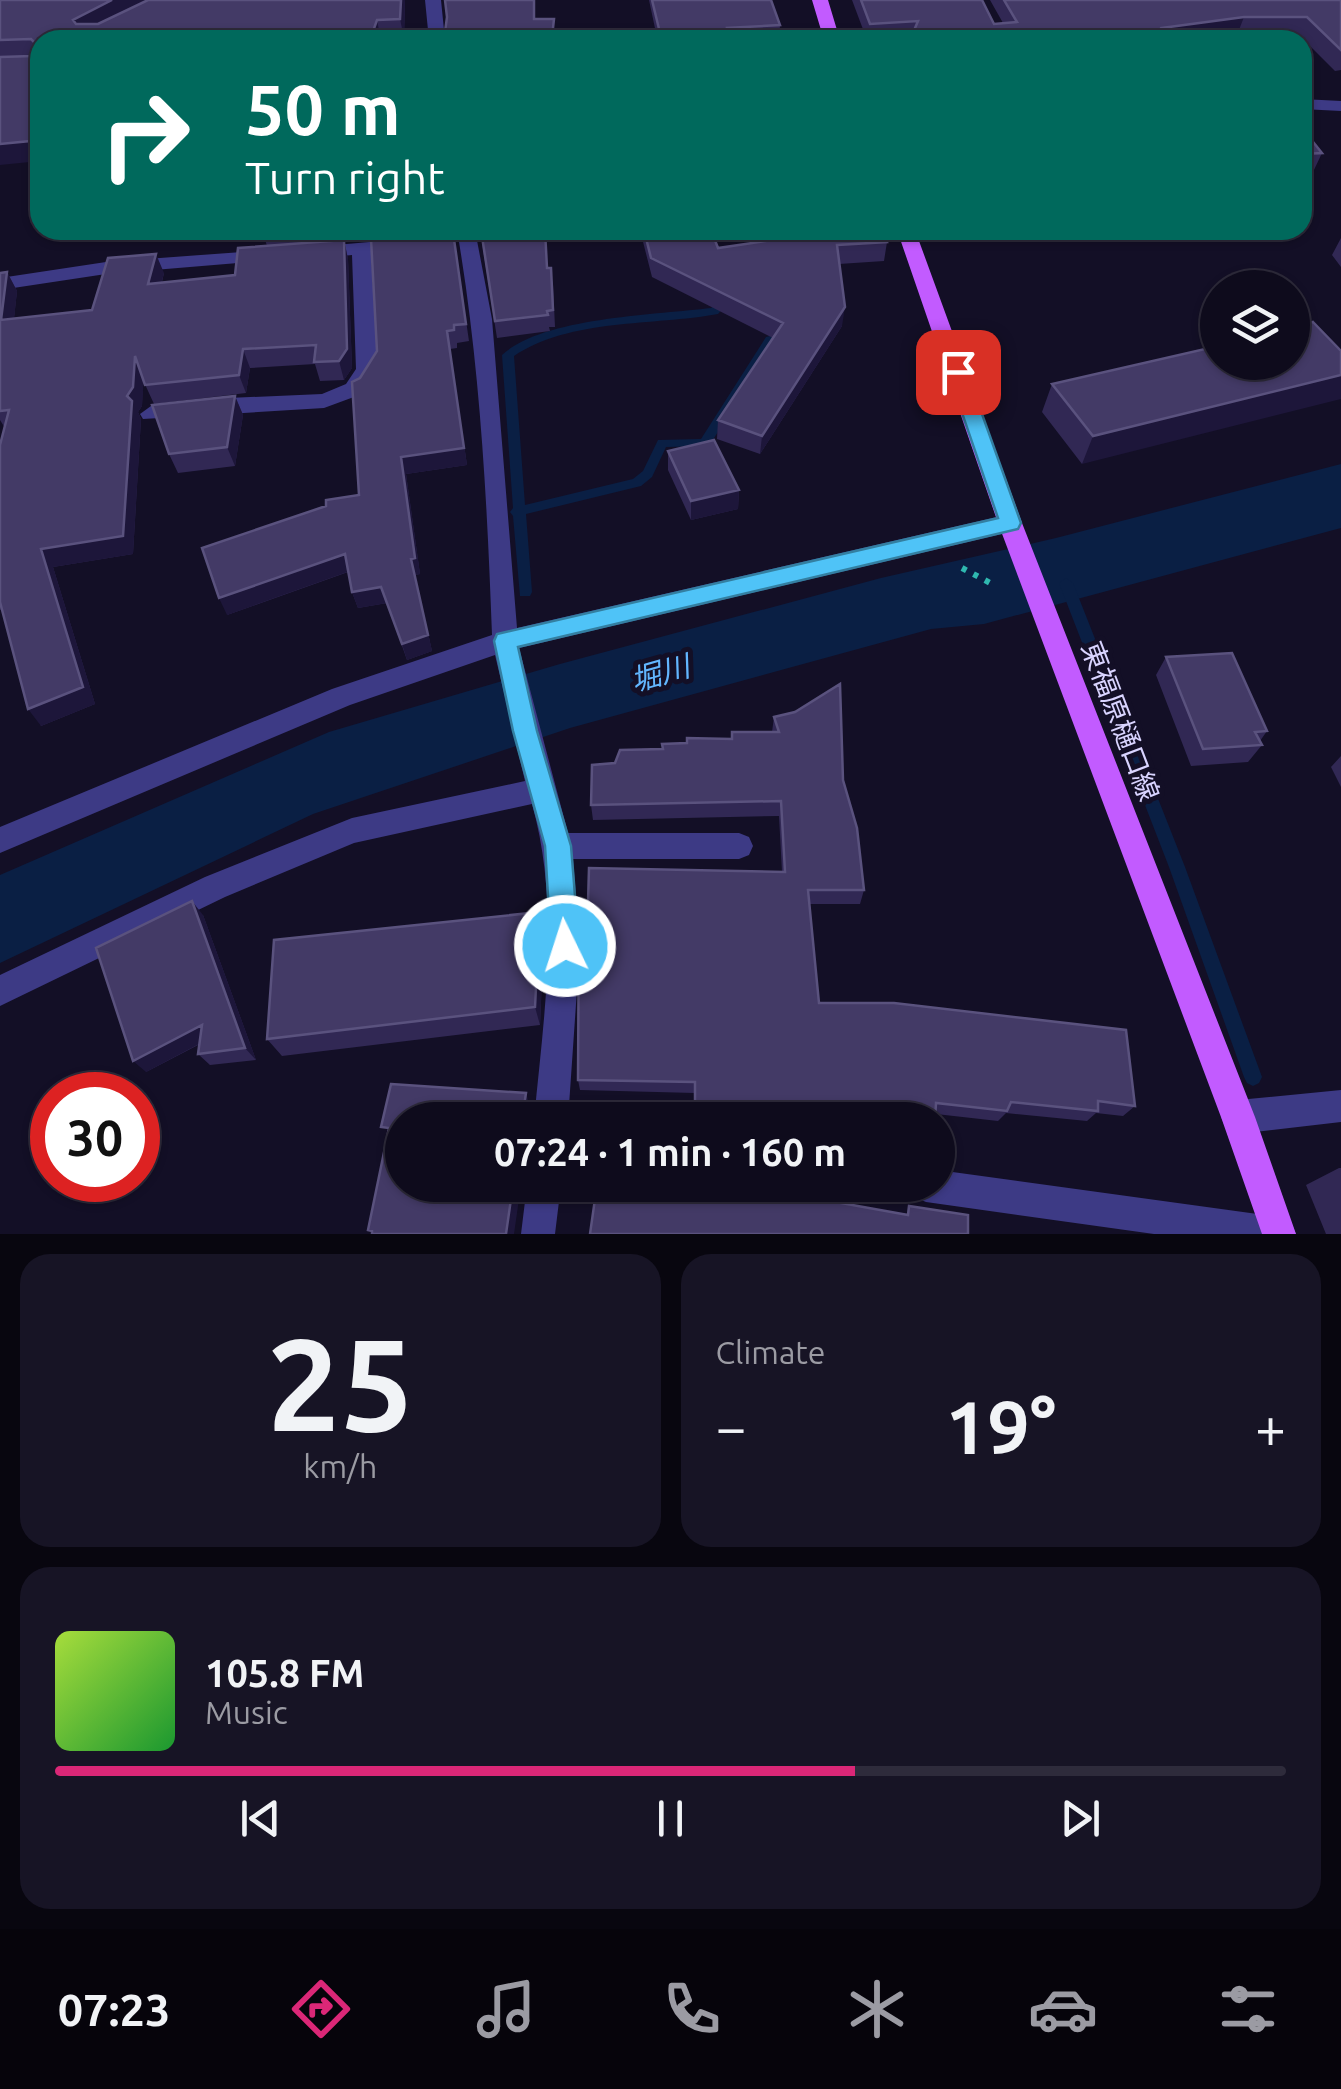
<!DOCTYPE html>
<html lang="en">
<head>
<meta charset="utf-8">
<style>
  body { margin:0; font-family:Ubuntu,"Noto Sans JP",sans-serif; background:#171425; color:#f1f3f6; height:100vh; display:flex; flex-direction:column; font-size:38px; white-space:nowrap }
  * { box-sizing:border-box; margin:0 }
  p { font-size:32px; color:#9b9ba3 }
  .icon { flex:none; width:55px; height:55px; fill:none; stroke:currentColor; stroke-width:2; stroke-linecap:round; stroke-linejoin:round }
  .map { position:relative; height:1234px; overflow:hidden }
  .side { display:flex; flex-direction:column; gap:20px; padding:20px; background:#08060f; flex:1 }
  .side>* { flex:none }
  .top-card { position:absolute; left:30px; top:30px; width:1282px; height:210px; border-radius:30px; box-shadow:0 2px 8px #0004,0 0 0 2px #2e2b3b; background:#00695c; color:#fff; overflow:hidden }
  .buttons { position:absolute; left:1200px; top:270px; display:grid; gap:20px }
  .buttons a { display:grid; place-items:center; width:110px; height:110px; border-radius:50%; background:#0e0b1c; box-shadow:0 2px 8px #0004,0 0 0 2px #2e2b3b; font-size:50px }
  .speed { position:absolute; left:30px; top:1072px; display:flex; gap:20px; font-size:50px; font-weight:700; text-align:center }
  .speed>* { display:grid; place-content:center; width:130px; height:130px; border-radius:50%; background:#0e0b1c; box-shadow:0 2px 8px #0004,0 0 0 2px #2e2b3b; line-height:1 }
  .speed .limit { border:15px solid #d22; background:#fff; color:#111 }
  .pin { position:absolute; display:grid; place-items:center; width:85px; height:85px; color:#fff; margin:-42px; border-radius:20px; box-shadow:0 5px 15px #0006 }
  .me { position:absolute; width:110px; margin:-55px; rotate:356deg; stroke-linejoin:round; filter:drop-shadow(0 0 8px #0008) }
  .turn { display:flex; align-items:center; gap:35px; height:210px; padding:0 50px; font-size:45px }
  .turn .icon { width:130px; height:130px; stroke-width:2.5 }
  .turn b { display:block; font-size:70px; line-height:85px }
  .big { font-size:75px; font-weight:600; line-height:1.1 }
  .side .tile { flex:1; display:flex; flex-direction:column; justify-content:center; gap:15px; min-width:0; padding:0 35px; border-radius:30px; background:#171425 }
  .side .dial { align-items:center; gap:0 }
  .dial b { font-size:130px; line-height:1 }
  .song { display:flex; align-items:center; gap:30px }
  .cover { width:120px; height:120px; border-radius:15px; background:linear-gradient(135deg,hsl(80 70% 55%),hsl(130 70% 35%)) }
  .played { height:10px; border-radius:5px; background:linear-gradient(90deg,#db2777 65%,#2e2b3b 65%) }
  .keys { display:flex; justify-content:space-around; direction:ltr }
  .heat { display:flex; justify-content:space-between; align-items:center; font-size:55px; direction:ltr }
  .side .tiles { flex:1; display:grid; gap:20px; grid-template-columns:1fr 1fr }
  .tile:last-child { grid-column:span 2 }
  .trip { position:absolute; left:385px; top:1102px; width:570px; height:100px; border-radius:50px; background:#0e0b1c; box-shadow:0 2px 8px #0004,0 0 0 2px #2e2b3b; font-weight:600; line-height:100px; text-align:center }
  .dock { display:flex; height:160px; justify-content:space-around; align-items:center; background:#06040b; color:#9b9ba3 }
  .dock .icon { width:70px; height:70px }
  .dock .selected { color:#db2777 }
  .dock b { font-size:45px; color:#f1f3f6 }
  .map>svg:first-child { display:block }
</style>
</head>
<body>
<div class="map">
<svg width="1341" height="1234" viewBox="0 0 1341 1234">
  <rect width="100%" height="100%" fill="#130f26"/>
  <path fill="#0a1f44" d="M1341,464V528L984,624L931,629L570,728L313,814L0,963V875L329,732L560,664L881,578L1056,538Z"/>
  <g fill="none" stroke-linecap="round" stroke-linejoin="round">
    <path fill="#0a1f44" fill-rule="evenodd" d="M768,230H778L762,257H754L753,255Z
      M728,294L733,297L718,314C653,326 571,318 514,356L525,505L633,479L643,471L658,440L701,439L766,337L770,336L776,340L709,446L666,447L652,477L641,486L526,514L532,592L530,596H520L513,516L510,512L513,508L502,355C543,317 656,315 711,308Z
      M1066,578L1073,583L1185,867L1262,1077L1259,1083L1253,1086L1247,1083L1244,1077L1169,867L1059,583Z"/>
    <path stroke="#2fb8b0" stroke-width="6" stroke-dasharray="5 8" stroke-linecap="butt" d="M962,568L994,585"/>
    <path fill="#3d3a85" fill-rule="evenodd" d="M425,0H441L445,40H429Z
      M1302,99L1341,101V111L1302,109Z
      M457,230H475L492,319L517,628L1010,514L1022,523L1010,532L519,648L568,833H739L749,837L753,846L749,855L739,859H573L580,946L568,1120H534C544,1014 561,908 532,804L354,843L225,897L0,1006V975L205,877L352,818L525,781L495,655L350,705L0,853V827L332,689L492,635C487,499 480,364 457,230Z
      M403,239L413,245L410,249L371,254L378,369L362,394L324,408L143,419L140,414L151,406L228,398L322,394L346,384L356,369L352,255L313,259L303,253L313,247Z
      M268,250L278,256L275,260L106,274L0,290V278L106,262Z
      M1341,1090V1122L1238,1134L1226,1129L1221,1117L1226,1105L1238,1100Z
      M938,1170L1279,1217L1291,1222L1296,1234H1154L926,1202L914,1197L909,1185H938Z
      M527,1185H561L555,1234H521Z"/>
    <path fill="#c25bff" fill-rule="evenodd" d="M812,0H828L840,40H824Z
      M897,230H915L1022,523L1255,1117L1296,1234H1262L1221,1117L998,523Z"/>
  </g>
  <path fill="#312854" d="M0,0H405L404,38L381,39L40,40L0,165Z
    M649,0H771L780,25L779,40H447L445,32L535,19L555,37L656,33Z
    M852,0H982L994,24L1003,23L990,0H1341V70L1335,71L1299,35H1237L1199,40H867Z
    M1302,128L1322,153L1313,172L1302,173Z
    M262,230H398V236L267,246Z
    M480,230L548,268L553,284L555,327H549L550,331L497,338Z
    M640,230H711L718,248L787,238L786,230H883L887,242L884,261L839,264L842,326L760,454L717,439L718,420L773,338L652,277Z
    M453,232L469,341L457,343V348L450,349L467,465L406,474L420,574L415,575L432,651L407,660L387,603L358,608L352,592L348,572L227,615L359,495L360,378Z
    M1341,238V267L1332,255Z
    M344,240L348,259L352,368L344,380L320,381L315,364L250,368L246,393L154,404L143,380L142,406L138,412L141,419L133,554L53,567L95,704L41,726L2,609L0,610V445L5,428L0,420V273L7,272L17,291L14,318L92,310L164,273L162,282L235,275Z
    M1170,358L1082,464L1042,412L1052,384Z
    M235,396L243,415L235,466L178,473L169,454Z
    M668,451L739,490L738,509L691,520L668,470Z
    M1166,657L1267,731L1260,741L1262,745L1248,762L1191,766L1156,675Z
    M774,717L843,780L864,890L860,904H809L819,1003L1135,1106L1123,1116L1096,1113L1087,1121L1006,1113L998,1121L936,1114L935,1120H814V1116L694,1112L695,1093L580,1090L578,1080L588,903L782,872L779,816L593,820L591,805L615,763L663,749L772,732Z
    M1341,756V787L1331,767Z
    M203,915L256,1060L210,1065L198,1054L200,1044L146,1072Z
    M544,932L540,1025L282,1056L267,1039Z
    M1339,1168H1341V1234H1326L1306,1185Z"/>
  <path fill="#1d163a" d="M112,0H157L80,39L73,20Z
    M401,0H405L404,38L400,19Z
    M1244,17L1237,35L1199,40H1158L1162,28Z
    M377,20L381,40H370Z
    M40,140V161L0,165V144Z
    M344,240L348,259L352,368L344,380L339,361Z
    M156,254L164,273L156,303L148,284Z
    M7,272L17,291L12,338L1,320Z
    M845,307L842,326L760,454L762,436Z
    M447,331L467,465L406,474L420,574L415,575L432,651L407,660L402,644L411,559L401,457Z
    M243,349L250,368L246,393L239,375Z
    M135,356L144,375L142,406L138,412L141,419L133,554L53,567L95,704L41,726L28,709L41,549L127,396Z
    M1341,375V399L1082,464L1093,436Z
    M235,396L243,415L235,466L227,447Z
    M739,490L738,509L691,520V501Z
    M345,554L350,571L227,615L219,598Z
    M381,587L387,603L358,608L352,592Z
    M192,901L203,915L256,1060L245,1048Z
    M540,912L544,932L540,1025L535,1007Z
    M202,1025L214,1036L146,1072L133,1061Z
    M526,1093L531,1109L530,1120H522Z
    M513,1185H521L514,1234H506Z"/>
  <path fill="#433a66" stroke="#5a527e" stroke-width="2.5" d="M0,0H112L73,20L76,24H98L148,0H401L400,19L377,20L370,40H40V140L0,144V57L32,56L35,43L31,39L0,40Z
    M445,0H534V19H554L552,37L660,33L652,0H771L780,25L727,28L730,40H451L450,32H445L447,17Z
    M861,0H982L994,24L1017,22L1004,0H1341V50L1307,17H1244L1162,28L1173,40H910L918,21L870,24Z
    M1302,128L1322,153L1302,154Z
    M481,230H545L547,268H551L553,310L547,311L548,315L495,321Z
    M644,230H711L718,248L793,237L792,230H883L887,242L837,245L845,307L762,436L718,420L783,323L651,258Z
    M453,232L466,324L454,325V330L447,331L464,448L401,457L415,558L411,559L428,635L402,644L381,587L352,592L345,554L219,598L202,548L326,506V500L359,495L352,382L360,378L377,351L371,239Z
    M344,240L347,349L339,361L314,362L316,345L243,349L239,375L145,385L135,356L133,387L127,396L132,401L123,536L41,549L83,687L28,709L0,602V445L9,410L0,411V273L7,272L1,320L92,310L108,258L156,254L148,284L235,275L238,248Z
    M1313,322L1341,351V375L1093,436L1052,384L1218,346V362H1292V327Z
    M235,396L227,447L169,454L152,405Z
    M714,440L739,490L691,501L668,451Z
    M1232,653L1267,731L1255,732L1262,745L1203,749L1166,657Z
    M840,684L843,780L857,828L864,890H808L819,1003H894L1126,1030L1135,1106L1098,1101V1111L1011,1102L1007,1111L936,1103L935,1120H883L869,1117L870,1120H819L818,1106L695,1101V1082L578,1080L579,904L588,903L589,868L785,872L781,801L591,805L592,765L615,763L620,750L663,749L662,744L687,743V738L732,739V732H779L774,717L795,712Z
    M192,901L245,1048L198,1054L202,1025L133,1061L96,948Z
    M540,912L535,1007L267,1039L274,940Z
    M391,1084L526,1093L522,1120H402V1185H513L506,1234H372V1231L368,1230L389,1128L381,1127Z
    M597,1185H741L908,1215L909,1206L968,1215V1234H590Z"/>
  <path fill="#4fc3f7" stroke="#337fa1" stroke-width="2.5" d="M958,366L967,372L1021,523L1018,529L518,647L537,731L571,846L579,946L575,956L565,960L555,956L551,946L545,846L513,731L494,641L497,634L998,518L948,372Z"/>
  <g text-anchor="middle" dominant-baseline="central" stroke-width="10" stroke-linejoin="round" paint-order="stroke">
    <g font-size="28" fill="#d9d4ff" stroke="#130f26">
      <text transform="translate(1121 721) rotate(69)">東福原樋口線</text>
    </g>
    <g font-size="30" font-style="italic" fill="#62b6ff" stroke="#130f26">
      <text transform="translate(660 673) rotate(-16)">堀川</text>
    </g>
  </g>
</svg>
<div class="buttons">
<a><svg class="icon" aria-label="layers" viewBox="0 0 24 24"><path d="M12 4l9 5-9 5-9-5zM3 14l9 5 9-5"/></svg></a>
</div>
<div class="speed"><div class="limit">30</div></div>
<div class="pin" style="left:958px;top:372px;background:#d93025"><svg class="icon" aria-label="arrive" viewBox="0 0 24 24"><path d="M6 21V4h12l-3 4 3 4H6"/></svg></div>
<svg class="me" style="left:565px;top:946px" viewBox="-20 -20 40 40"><circle r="17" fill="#4fc3f7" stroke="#fff" stroke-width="3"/><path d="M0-11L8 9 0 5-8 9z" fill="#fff"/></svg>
<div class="trip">07:24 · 1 min · 160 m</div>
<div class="top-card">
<div class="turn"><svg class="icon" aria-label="right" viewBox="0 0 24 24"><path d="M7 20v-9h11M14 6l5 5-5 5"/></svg><div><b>50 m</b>Turn right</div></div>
</div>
</div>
<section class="side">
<div class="tiles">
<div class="tile dial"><b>25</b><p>km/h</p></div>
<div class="tile"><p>Climate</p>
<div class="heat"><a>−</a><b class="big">19°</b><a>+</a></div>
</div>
<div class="tile">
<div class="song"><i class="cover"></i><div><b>105.8 FM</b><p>Music</p></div></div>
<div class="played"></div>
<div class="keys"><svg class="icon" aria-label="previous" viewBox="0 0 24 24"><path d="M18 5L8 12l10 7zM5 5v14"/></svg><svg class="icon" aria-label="pause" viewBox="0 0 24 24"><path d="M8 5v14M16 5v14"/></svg><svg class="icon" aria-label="next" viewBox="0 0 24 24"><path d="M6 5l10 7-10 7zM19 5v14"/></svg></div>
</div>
</div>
</section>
<nav class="dock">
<b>07:23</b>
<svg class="icon selected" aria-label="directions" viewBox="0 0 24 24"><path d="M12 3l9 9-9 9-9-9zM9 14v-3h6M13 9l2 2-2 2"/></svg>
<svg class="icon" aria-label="music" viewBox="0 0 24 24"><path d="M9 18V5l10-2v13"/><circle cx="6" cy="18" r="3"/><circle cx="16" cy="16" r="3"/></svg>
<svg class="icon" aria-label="phone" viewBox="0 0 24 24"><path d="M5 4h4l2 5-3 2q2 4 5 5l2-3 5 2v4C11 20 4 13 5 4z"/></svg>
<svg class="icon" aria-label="climate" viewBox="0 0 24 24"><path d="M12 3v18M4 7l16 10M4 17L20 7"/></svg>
<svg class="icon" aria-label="car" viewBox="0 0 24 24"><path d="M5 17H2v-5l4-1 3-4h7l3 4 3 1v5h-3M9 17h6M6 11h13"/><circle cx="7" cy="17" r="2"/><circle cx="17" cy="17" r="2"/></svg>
<svg class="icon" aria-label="filters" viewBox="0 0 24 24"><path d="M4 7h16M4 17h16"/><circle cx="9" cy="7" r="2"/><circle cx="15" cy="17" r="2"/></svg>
</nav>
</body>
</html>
